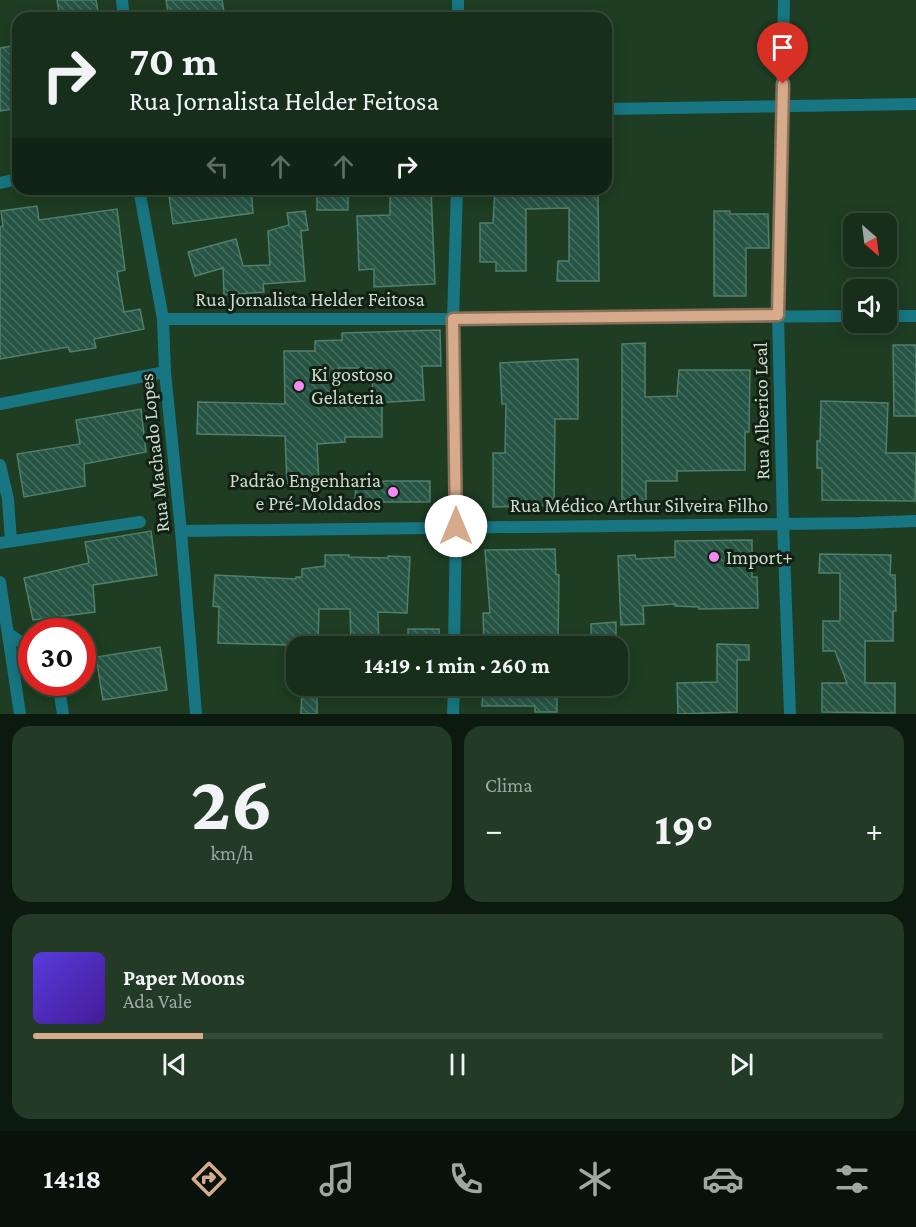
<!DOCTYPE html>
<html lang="pt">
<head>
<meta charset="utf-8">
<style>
  body { margin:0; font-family:"Crimson Pro",serif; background:#233a27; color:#f1f3f6; height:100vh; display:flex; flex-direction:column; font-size:22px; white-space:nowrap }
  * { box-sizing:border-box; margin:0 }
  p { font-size:20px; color:#9ea8a2 }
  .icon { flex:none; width:33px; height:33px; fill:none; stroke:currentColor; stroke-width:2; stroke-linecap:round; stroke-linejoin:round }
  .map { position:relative; height:714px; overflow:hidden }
  .panel { display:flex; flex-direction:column; gap:12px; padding:12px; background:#0c190e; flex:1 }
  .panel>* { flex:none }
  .top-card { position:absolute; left:12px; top:12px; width:600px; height:183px; border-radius:18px; box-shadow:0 3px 15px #0003,0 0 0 2px #354a39; background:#162e1a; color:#f1f3f6; overflow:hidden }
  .needle { width:39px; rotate:152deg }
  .tools { position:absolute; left:843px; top:213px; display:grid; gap:12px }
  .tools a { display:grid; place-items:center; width:54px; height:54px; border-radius:12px; background:#162e1a; box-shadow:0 3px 15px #0003,0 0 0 2px #354a39; font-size:30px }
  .speed { position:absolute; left:18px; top:618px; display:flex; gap:12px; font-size:30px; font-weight:700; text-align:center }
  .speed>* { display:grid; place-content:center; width:78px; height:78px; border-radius:50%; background:#162e1a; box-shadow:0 3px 15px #0003,0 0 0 2px #354a39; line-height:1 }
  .speed .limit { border:9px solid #d22; background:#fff; color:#111 }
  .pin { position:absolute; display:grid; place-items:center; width:51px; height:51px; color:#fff; margin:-62px -26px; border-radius:50% 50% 50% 0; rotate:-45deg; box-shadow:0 0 6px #0007 }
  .pin .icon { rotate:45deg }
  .me { position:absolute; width:66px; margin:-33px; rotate:0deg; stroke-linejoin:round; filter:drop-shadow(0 0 4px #0008) }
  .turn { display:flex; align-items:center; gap:21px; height:126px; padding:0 18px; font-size:27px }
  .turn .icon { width:78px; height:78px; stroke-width:2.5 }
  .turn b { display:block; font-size:42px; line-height:51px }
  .lanes { display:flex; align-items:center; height:57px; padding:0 18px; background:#0003; justify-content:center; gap:30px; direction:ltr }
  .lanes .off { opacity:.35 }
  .big { font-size:45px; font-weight:700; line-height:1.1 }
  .panel .widget { flex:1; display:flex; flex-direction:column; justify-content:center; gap:9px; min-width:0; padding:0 21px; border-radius:18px; background:#233a27 }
  .panel .dial { align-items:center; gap:0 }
  .dial b { font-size:78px; line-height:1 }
  .song { display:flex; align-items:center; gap:18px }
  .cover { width:72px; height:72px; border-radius:9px; background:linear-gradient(135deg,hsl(250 70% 55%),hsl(260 70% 35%)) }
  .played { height:6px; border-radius:3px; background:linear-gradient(90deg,#d6ab8b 20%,#354a39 20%) }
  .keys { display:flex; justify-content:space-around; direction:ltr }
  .heat { display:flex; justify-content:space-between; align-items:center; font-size:33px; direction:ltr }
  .panel .tiles { flex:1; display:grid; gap:12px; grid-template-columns:1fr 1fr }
  .widget:last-child { grid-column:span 2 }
  .trip { position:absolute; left:286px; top:636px; width:342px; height:60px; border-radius:18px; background:#162e1a; box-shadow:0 3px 15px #0003,0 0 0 2px #354a39; font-weight:700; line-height:60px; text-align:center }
  .tab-bar { display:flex; height:96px; justify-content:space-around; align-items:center; background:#09120a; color:#9ea8a2 }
  .tab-bar .icon { width:42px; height:42px }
  .tab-bar .current { color:#d6ab8b }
  .tab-bar b { font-size:27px; color:#f1f3f6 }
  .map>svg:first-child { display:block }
</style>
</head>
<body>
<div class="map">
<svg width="916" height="714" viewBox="0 0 916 714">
  <defs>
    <pattern id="building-back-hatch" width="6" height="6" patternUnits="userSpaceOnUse" patternTransform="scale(1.5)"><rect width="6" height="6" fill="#275545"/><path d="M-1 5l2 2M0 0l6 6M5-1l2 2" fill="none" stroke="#456d5e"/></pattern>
  </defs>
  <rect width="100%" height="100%" fill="#1e3d22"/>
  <path fill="url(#building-back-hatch)" stroke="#507f6c" stroke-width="1.5" d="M57,0H96L99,18H60Z
    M166,0H222L225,18H169Z
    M18,45V108L0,111V48Z
    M168,189H251L253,213L173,224Z
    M317,189H348V210H317Z
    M390,189H431L435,284L374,287V269L359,270L357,216L390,215Z
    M495,189H598L599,281H557L558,261H569V208L526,209V271H496V262H480V223H493Z
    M37,206L39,220L117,209L125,270L117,272L124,312L140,309L144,329L94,339L96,348L70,352L68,347L0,359V227L3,226L1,211Z
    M305,211L308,230L301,231L305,281L263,284L264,292L224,295L223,268L195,276L188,252L236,239L243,266L270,265L268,231L289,225L287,213Z
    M714,211H730V214H768L769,248H746V296H714Z
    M440,330L441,366H422L424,400L373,403L372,368H338L339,406L382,405V437H345V442L317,444L319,483L287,484L285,436L197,434L198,402L285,404L284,351H315V341L342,340V333Z
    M645,343V397L677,396L679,370H750L749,432H745V470L677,471V481H646V501H622V344Z
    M893,345H916V416H894Z
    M578,359V419H555L554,505L493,507V453H505L506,404H502L500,363Z
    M821,401L888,403L886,453H916L915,501L822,500V468H817V441H820Z
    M141,409L146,452L84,464L85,486L24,497L17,454L80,444L76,420Z
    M356,481H430V502H355Z
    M151,531L157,575L93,585L95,612L33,620L24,578L89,563L85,542Z
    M752,540V577H757L758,608L699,609V607L675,606V604L643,606L644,624L621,625L618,556L635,555L636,559L675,557V541Z
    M555,549L556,574L559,575L558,641L535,642V646H484L483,613H490L485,550Z
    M820,554L891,555L890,575H895L896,611H893V641H865V683H895V713L822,712V683H847L835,651H823V621H840V573H819Z
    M325,555H349V557L388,558V556L410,557L407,613L378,612L379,646H351L350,609H319L318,646L218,643L219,607L213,606L215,575L296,579V577H302V569L325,566Z
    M616,622V646H591V624Z
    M408,629H439V646H408Z
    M717,644L749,645V660H737V712L678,714L677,683L717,682Z
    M160,647L167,690L103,700L96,657Z
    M302,686H317V714H301Z
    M483,686H557V712H535V706H482Z"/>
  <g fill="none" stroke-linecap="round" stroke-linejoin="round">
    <path stroke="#177682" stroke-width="12" d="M122,0L124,18
      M458,0V18
      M784,0L778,315L783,524L790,714
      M606,109L916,104
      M0,183L18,179
      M139,189L163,319L165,372L181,531L196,714
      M886,316H916
      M163,319H453L854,316
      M0,404L165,372
      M0,465L8,499L11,541
      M181,531L860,523L916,521
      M0,543L140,522
      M0,582L20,714
      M9,634L32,650
      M454,646L456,526L453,319L457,189
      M58,682L63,714
      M453,714L454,686"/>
  </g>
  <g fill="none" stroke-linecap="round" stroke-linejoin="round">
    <defs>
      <path id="route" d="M456,526L453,319L778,315L783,84"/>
    </defs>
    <use href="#route" stroke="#8b6f5a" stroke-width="15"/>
    <use href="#route" stroke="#d6ab8b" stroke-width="10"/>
  </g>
  <g fill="#f38af2" stroke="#132014" stroke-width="2">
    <circle cx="299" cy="386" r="6"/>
    <circle cx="393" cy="492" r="6"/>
    <circle cx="714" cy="557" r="6"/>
  </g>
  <g text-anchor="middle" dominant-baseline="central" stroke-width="6" stroke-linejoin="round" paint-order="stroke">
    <g font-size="20" fill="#cadbcb" stroke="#132014">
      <text x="310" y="299">Rua Jornalista Helder Feitosa</text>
      <text transform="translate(761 411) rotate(-91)">Rua Alberico Leal</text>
      <text transform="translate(154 453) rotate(-96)">Rua Machado Lopes</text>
      <text x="639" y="505">Rua Médico Arthur Silveira Filho</text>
    </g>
    <g font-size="20" fill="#cadbcb" stroke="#132014" text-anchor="start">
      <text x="311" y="374">Ki gostoso<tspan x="311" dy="23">Gelateria</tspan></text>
      <text x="381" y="480" text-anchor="end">Padrão Engenharia<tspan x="381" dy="23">e Pré-Moldados</tspan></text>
      <text x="726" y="557">Import+</text>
    </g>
  </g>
</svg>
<div class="tools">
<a><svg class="needle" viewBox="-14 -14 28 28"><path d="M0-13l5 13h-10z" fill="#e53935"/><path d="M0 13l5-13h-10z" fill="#9ea8a2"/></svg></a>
<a><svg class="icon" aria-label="sound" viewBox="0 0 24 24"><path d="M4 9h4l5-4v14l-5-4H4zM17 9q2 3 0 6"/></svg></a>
</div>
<div class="speed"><div class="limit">30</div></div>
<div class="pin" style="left:783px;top:84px;background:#d93025"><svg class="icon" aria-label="arrive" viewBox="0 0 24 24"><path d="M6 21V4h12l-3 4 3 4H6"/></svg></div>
<svg class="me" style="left:456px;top:526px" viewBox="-20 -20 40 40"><circle r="19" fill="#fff"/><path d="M0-13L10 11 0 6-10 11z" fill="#d6ab8b"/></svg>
<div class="trip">14:19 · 1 min · 260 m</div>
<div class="top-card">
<div class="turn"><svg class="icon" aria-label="right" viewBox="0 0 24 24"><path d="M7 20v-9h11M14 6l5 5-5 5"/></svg><div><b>70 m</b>Rua Jornalista Helder Feitosa</div></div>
<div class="lanes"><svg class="icon off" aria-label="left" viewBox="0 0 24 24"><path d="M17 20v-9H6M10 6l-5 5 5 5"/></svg><svg class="icon off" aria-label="ahead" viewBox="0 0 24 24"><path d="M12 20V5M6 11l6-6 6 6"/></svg><svg class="icon off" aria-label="ahead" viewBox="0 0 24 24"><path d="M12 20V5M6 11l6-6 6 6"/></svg><svg class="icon" aria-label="right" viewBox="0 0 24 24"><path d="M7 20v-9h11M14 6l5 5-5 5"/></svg></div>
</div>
</div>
<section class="panel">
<div class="tiles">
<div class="widget dial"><b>26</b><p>km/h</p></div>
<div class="widget"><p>Clima</p>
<div class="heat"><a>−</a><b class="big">19°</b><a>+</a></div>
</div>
<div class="widget">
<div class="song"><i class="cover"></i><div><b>Paper Moons</b><p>Ada Vale</p></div></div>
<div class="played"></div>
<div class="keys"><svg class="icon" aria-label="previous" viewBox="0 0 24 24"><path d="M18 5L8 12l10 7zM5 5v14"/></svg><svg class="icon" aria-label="pause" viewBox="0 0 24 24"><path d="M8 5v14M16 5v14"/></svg><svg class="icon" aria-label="next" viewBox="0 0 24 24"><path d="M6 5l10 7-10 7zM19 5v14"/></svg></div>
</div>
</div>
</section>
<nav class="tab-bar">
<b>14:18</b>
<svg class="icon current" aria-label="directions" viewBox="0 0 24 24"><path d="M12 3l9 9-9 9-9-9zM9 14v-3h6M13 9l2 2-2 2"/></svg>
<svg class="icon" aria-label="music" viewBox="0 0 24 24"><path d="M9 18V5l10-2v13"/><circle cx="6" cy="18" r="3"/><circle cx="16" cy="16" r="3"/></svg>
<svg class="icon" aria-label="phone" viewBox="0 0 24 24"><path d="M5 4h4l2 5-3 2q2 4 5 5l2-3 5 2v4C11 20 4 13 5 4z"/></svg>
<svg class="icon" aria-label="climate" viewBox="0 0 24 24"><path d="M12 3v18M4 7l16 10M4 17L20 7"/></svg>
<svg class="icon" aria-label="car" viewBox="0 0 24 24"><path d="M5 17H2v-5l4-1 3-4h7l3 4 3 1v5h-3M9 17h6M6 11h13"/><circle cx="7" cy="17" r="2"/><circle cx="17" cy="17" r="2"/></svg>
<svg class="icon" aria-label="filters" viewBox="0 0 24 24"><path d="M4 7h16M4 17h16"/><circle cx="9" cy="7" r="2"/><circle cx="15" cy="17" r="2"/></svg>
</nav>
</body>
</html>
